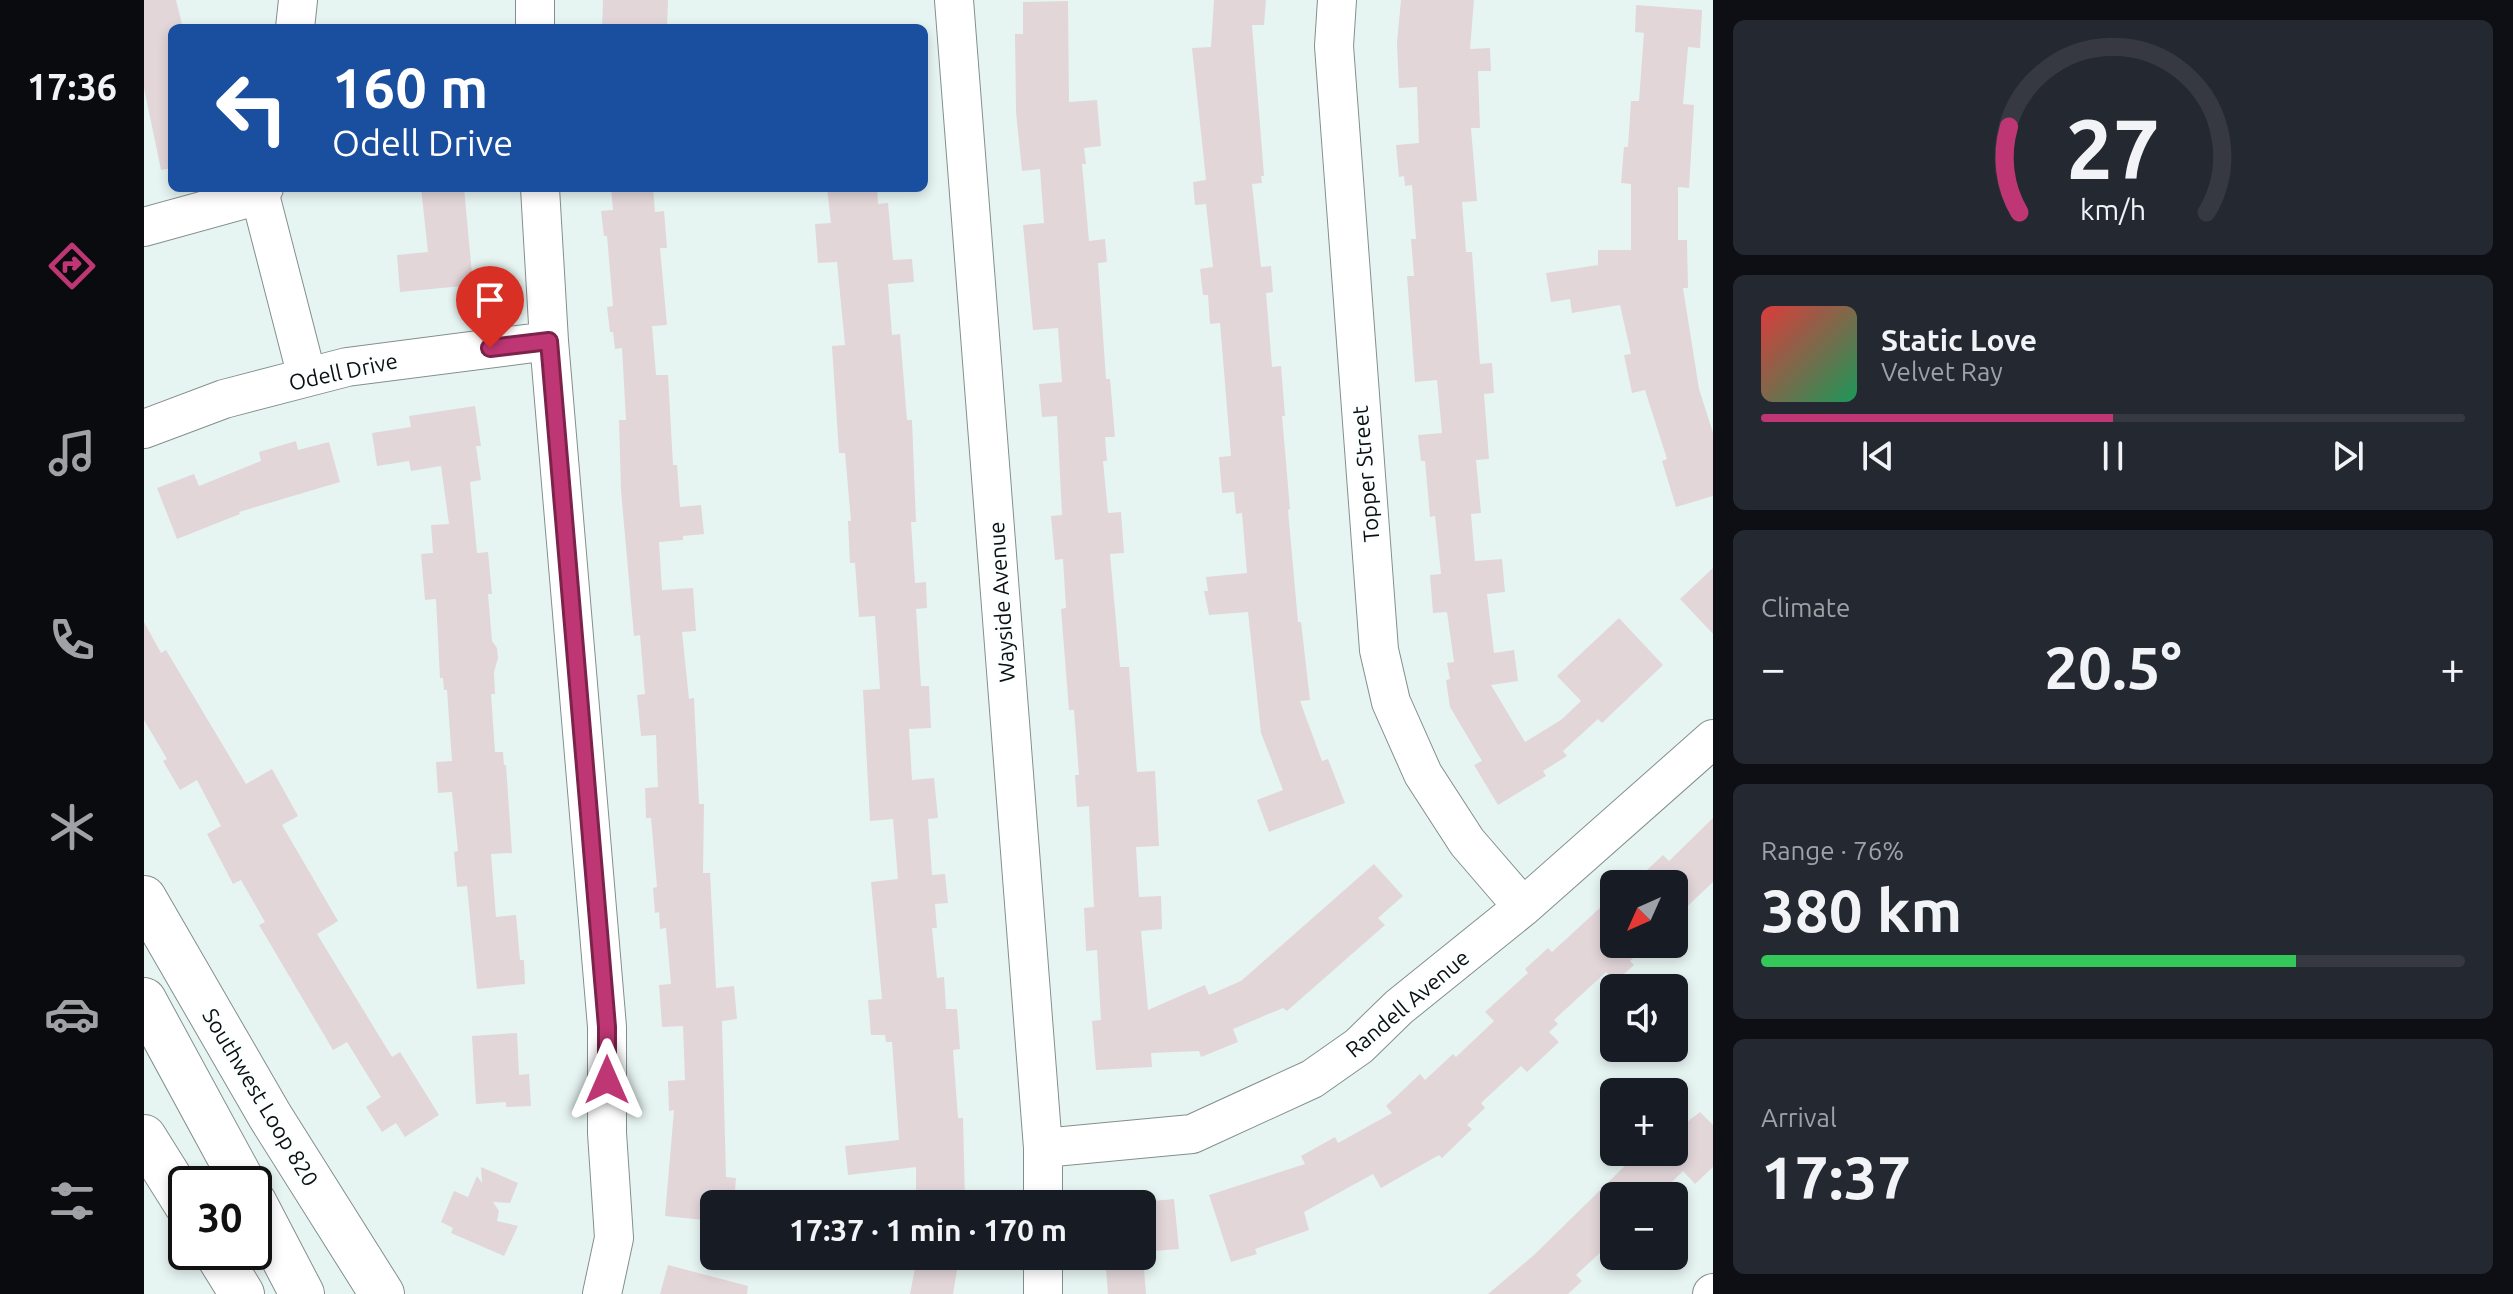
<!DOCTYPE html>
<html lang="en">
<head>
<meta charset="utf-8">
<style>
  body { margin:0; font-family:Ubuntu,sans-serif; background:#242831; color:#f1f3f6; height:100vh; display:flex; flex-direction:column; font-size:30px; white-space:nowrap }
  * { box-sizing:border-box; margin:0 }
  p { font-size:26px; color:#9ea1a6 }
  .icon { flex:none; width:44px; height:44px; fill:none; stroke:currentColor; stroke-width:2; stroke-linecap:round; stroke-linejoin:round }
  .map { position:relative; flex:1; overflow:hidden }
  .drawer { display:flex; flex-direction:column; gap:20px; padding:20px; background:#0d0f14; width:800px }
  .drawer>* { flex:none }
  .hud { position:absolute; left:24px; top:24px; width:760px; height:168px; border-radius:12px; box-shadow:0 4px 12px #0003; background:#1a4fa0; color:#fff; overflow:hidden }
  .needle { width:52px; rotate:225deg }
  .buttons { position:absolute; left:1456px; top:870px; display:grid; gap:16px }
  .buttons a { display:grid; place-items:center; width:88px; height:88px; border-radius:12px; background:#171b24; box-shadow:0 4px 12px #0003; font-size:40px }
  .speed { position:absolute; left:24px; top:1166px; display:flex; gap:16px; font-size:40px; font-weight:700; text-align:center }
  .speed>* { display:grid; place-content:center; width:104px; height:104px; border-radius:50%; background:#171b24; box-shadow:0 4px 12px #0003; line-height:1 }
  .speed .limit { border:4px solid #111; border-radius:12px; background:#fff; color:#111 }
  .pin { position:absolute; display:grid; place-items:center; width:68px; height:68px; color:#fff; margin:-82px -34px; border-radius:50% 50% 50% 0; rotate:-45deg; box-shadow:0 0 8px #0007 }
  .pin .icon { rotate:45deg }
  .me { position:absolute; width:88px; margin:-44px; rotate:0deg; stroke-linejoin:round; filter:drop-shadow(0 0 6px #0008) }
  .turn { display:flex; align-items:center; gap:28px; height:168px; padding:0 32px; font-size:36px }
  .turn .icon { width:104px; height:104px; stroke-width:2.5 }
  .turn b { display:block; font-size:56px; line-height:68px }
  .big { font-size:60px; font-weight:700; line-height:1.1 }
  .drawer .widget { flex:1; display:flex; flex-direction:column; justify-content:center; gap:12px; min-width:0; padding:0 28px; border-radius:12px; background:#242831 }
  .drawer .dial { align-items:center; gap:0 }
  .dial svg { height:208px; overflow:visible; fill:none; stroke:#363941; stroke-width:7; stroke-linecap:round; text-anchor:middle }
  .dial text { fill:#f1f3f6; stroke:none }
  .song { display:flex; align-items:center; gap:24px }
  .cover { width:96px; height:96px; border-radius:12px; background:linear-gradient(135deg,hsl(0 70% 55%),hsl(150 70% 35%)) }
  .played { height:8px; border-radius:4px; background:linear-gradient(90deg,#be3674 50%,#363941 50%) }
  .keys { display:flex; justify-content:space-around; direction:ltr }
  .heat { display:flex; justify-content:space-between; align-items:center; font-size:44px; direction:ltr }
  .charge { height:12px; border-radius:6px; background:linear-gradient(90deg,#34c759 76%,#363941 0) }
  .trip { position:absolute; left:556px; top:1190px; width:456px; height:80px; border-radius:12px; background:#171b24; box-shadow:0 4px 12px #0003; font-weight:700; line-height:80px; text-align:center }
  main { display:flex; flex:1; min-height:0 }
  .tab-bar { display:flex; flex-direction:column; width:144px; justify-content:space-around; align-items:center; background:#090b0e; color:#9ea1a6 }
  .tab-bar .icon { width:56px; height:56px }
  .tab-bar .on { color:#be3674 }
  .tab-bar b { font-size:36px; color:#f1f3f6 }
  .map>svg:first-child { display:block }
</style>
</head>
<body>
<main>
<nav class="tab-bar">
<b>17:36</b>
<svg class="icon on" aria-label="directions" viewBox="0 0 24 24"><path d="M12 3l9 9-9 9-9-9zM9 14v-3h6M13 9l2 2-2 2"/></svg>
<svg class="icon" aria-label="music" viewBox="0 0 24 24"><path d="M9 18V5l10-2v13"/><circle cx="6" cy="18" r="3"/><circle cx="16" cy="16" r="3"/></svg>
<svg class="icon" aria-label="phone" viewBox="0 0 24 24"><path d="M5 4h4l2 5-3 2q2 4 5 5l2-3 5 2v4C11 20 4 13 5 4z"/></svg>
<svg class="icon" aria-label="climate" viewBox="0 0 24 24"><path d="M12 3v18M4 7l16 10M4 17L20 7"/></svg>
<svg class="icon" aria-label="car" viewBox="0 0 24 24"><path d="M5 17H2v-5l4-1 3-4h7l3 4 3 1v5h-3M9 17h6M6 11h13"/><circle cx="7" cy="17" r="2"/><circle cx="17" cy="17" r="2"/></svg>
<svg class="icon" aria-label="filters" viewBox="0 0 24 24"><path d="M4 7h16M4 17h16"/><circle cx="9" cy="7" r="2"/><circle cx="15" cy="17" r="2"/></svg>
</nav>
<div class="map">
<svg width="1569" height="1294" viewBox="0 0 1569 1294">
  <rect width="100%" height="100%" fill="#e7f5f2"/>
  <path fill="#e2d6d9" d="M0,0H32L39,28H28V168L17,170L0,88Z
    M459,0H524L523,28H458Z
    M1070,0H1122L1120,25H1108L1120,176H1117L1118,183L1108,184L1117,267L1127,266L1129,292L1122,293L1128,367L1137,366L1141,416H1138L1146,509L1144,510L1154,622H1157L1166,700L1156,701L1178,761L1184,759L1201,803L1125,832L1113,800L1139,790L1117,733L1104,612L1065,615L1060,591H1064L1062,577L1103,573L1098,513L1092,514L1090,492L1078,493L1075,457L1087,456L1076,323L1066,324L1064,295H1059L1056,269L1069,267L1062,204L1051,205L1049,182L1062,180L1048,48L1067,47Z
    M1257,0H1330L1326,49L1346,48L1347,71H1334L1336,128H1327L1333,201L1318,202L1322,252H1328L1336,364L1348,363L1350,393L1340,394L1345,459L1332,460L1337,513L1327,514L1331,561L1358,559L1361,592L1343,594L1350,653L1370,650L1374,681L1347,685L1381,742L1417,720L1437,701L1413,676L1475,618L1519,665L1458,723L1454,719L1419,751L1423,756L1399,771L1402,776L1354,805L1330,765L1338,761L1306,707L1302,680L1306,679L1303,663L1310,662L1303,612L1289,613L1286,575L1297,574L1291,516L1286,517L1281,461H1277L1274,435L1298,433L1293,380L1271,382L1263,276H1270L1267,239H1272L1268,185L1261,186L1260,176L1255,177L1252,145L1275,143L1273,87L1255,88L1253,43Z
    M924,1L925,102L953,100L957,146L940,148L942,164H938L945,241L961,239L963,262L954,263L962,379H966L971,437H961L963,461H959L964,513L977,512L980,553L966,554L976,667H985L993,772L1011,771L1015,846L992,847L995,897L1017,896L1018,929L997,931L1004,1010L1061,985L1065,995L1097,981L1230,864L1259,896L1234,918L1241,925L1143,1011L1139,1008L1089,1029L1094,1042L1057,1057L1055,1051L1007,1053L1008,1067L952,1070L948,1021L957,1020L953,950L942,951L940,908L950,907L945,806L933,807L931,775H935L930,710H925L917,609L922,608L919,559L911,560L907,516L918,515L913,416L898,417L895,384L918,382L914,328L889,330L879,225L900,223L896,169L878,171L872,112L871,34H879V2Z
    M1492,5L1558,10L1556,48L1544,47L1539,104L1550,105L1545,188L1534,187V240H1543L1544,288H1539L1555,389L1569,433V496L1532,507L1518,461L1523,459L1501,390L1488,393L1480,355L1487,354L1476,305L1428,313L1426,299L1407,302L1402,273L1454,265V250H1487V184L1477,183L1480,147H1484L1487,101H1495L1500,33L1491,32Z
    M277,188H320L329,285L256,292L253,255L284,252Z
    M467,188H509L511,212L520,211L523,248H516L523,325L508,326L512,375H524L529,465H533L536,507L557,505L560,534L539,536V540L515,542L518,590L549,588L552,631L538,632L545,699L550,698L555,804H560L559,873H566L572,988L590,986L593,1019L578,1021L582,1177L592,1178L590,1204H570V1221L521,1216L530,1110L525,1111L524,1081L541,1080L539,1026L518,1027L515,985L527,984L522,928L516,929L515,912L511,913L509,888L513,887L507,818H502L501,788L514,787L512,735L497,736L493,695L501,694L496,635L490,636L477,491L475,420H482L478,348L471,349L469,332H466L463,307L469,306L463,236H460L457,211L469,210Z
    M683,188H733L734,204L744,203L749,260L768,259L770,282L744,284L748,335L756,334L763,420H768L772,522H767L771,583L782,582L783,608L772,609L777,686H785L787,728L765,729L768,780L790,778L794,818L784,819L788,875L801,874L804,903L791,904L793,928H788L793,978L800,977L802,1009H813L816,1049L809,1050L814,1118H819L821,1199H819V1204H772V1167L704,1175L701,1146L755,1140L748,1042H742L741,1035H727L724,1000L738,999L727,882L754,879L749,819L726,821L719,690L736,689L731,616L715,617L711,563H706L704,521H707L701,453H695L688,346L701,345L693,262L674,263L671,224L687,223Z
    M331,406L337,446H332L337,480L326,482L333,553L344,552L348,594H344L348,641L353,648L354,658L350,672L351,694H347L351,752H359L360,765H362L368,853L347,854L352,917L372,915L376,960H380L381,984L333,989L323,886L313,887L310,852L314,851L308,792L294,793L292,762L308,761L303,690H300L299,678H296L292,599L281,600L277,554L289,553L287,525L305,524L297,466L267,471L265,461L233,466L228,433L267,427L265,416Z
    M152,441L154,450L185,442L196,482L95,512L96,514L33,539L13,488L50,474L55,486L117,461L115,452Z
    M1569,568V634L1536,599Z
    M0,622L17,653L22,650L102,784L128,769L154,816L138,825L194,921L173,934L248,1057L256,1052L295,1115L261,1137L252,1123L238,1132L222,1107L237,1097L203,1042L189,1050L115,925L121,922L97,880L89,884L63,834L77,826L53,780L36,790L19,761L23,759L0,720Z
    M1569,818V882L1530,919V884H1488L1519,855L1525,861Z
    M1470,895V944H1503L1486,961L1490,965L1471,982L1462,972L1410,1020L1414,1024L1405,1032L1415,1042L1383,1072L1377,1066L1337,1103L1341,1108L1323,1125L1328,1129L1298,1158L1295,1155L1237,1188L1229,1174L1160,1212L1165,1230L1111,1249L1113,1254L1087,1262L1065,1195L1161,1164L1157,1156L1191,1137L1194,1143L1248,1113L1242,1106L1276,1074L1281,1080L1309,1054L1312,1057L1350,1021L1341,1012L1384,973L1381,969L1404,948L1408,952Z
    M373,1033L375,1075L385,1074L387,1106L362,1107V1102L332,1104L328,1036Z
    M1556,1112L1569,1125V1167L1551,1184L1539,1171L1514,1196H1470V1240L1432,1275L1438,1281L1424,1294H1344L1390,1255L1495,1152H1530V1132Z
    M337,1167L374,1183L366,1203L349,1202L355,1211L353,1221L374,1226L360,1256L307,1233L309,1228L297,1222L310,1191L324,1197L333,1176L338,1183Z
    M1030,1199L1035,1249L998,1252V1202Z
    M961,1256H999L1002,1294H964Z
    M772,1263L813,1270L809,1294H766Z
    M524,1265L604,1286L603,1294H516Z"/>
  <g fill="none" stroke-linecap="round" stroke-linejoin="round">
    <defs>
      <path id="minor" d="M391,0V28
        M810,0L899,1148V1204
        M1193,0L1190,46L1235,650L1247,702L1279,774L1323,842L1379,907
        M151,28L154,0
        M396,188L405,341L463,1027V1133L470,1238L458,1294
        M116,195L163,377
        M0,227L116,195L120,188
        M0,429L80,399L203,367L405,341
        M899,1148L1048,1134L1168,1079L1215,1046L1255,1007L1379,907L1569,739
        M899,1294V1256
        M1568,1294L1569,1293"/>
      <path id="major" d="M0,898L126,1116L238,1294"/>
      <path id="highway" d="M0,1000L100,1184
        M0,1137L42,1204
        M110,1202L158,1294
        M72,1252L98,1294"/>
    </defs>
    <use href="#minor" stroke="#838f8e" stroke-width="40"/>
    <use href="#major" stroke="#838f8e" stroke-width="46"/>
    <use href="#highway" stroke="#838f8e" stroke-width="46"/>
    <use href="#minor" stroke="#fff" stroke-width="38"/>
    <use href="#major" stroke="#fff" stroke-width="44"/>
    <use href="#highway" stroke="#fff" stroke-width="44"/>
  </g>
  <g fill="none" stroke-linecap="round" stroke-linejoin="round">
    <defs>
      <path id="route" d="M346,348L405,341L463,1027V1080"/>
    </defs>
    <use href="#route" stroke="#7c234b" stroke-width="20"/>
    <use href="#route" stroke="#be3674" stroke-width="14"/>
  </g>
  <g text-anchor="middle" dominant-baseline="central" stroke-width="6" stroke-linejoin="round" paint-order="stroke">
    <g font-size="22" fill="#0c1010" stroke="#fcffff">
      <text transform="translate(199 371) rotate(-12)">Odell Drive</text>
      <text transform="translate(1221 474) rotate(-95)">Topper Street</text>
      <text transform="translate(857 602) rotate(-94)">Wayside Avenue</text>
      <text transform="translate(1263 1003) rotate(-40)">Randell Avenue</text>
      <text transform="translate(117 1097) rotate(59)">Southwest Loop 820</text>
    </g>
  </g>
</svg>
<div class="buttons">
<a><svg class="needle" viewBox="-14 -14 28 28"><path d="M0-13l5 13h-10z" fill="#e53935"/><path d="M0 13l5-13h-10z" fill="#9ea1a6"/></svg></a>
<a><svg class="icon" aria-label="sound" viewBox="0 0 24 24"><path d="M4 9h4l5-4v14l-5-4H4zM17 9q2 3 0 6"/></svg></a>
<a>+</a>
<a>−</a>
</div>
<div class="speed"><div class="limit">30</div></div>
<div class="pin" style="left:346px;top:348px;background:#d93025"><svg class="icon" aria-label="arrive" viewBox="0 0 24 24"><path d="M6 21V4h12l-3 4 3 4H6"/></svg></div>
<svg class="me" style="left:463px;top:1080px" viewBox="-20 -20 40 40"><path d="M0-17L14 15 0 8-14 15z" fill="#be3674" stroke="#fff" stroke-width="4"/></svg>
<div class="trip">17:37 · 1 min · 170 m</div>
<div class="hud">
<div class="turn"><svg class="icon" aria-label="left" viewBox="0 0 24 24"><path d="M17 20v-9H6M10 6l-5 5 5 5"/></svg><div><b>160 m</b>Odell Drive</div></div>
</div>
</div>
<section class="drawer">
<div class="widget dial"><svg viewBox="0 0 100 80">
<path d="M14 69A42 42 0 1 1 86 69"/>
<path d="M14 69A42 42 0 0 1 10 36" stroke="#be3674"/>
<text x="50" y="56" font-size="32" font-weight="700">27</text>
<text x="50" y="72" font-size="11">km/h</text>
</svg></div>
<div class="widget">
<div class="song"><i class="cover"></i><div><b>Static Love</b><p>Velvet Ray</p></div></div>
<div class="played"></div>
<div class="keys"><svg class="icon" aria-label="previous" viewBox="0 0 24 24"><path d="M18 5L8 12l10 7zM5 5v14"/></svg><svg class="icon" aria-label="pause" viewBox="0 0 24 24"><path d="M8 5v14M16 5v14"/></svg><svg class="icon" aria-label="next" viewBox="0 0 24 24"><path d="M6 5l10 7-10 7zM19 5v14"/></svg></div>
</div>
<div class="widget"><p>Climate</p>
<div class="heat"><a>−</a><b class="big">20.5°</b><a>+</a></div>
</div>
<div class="widget"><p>Range · 76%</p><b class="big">380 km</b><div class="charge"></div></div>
<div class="widget"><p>Arrival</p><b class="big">17:37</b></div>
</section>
</main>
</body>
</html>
